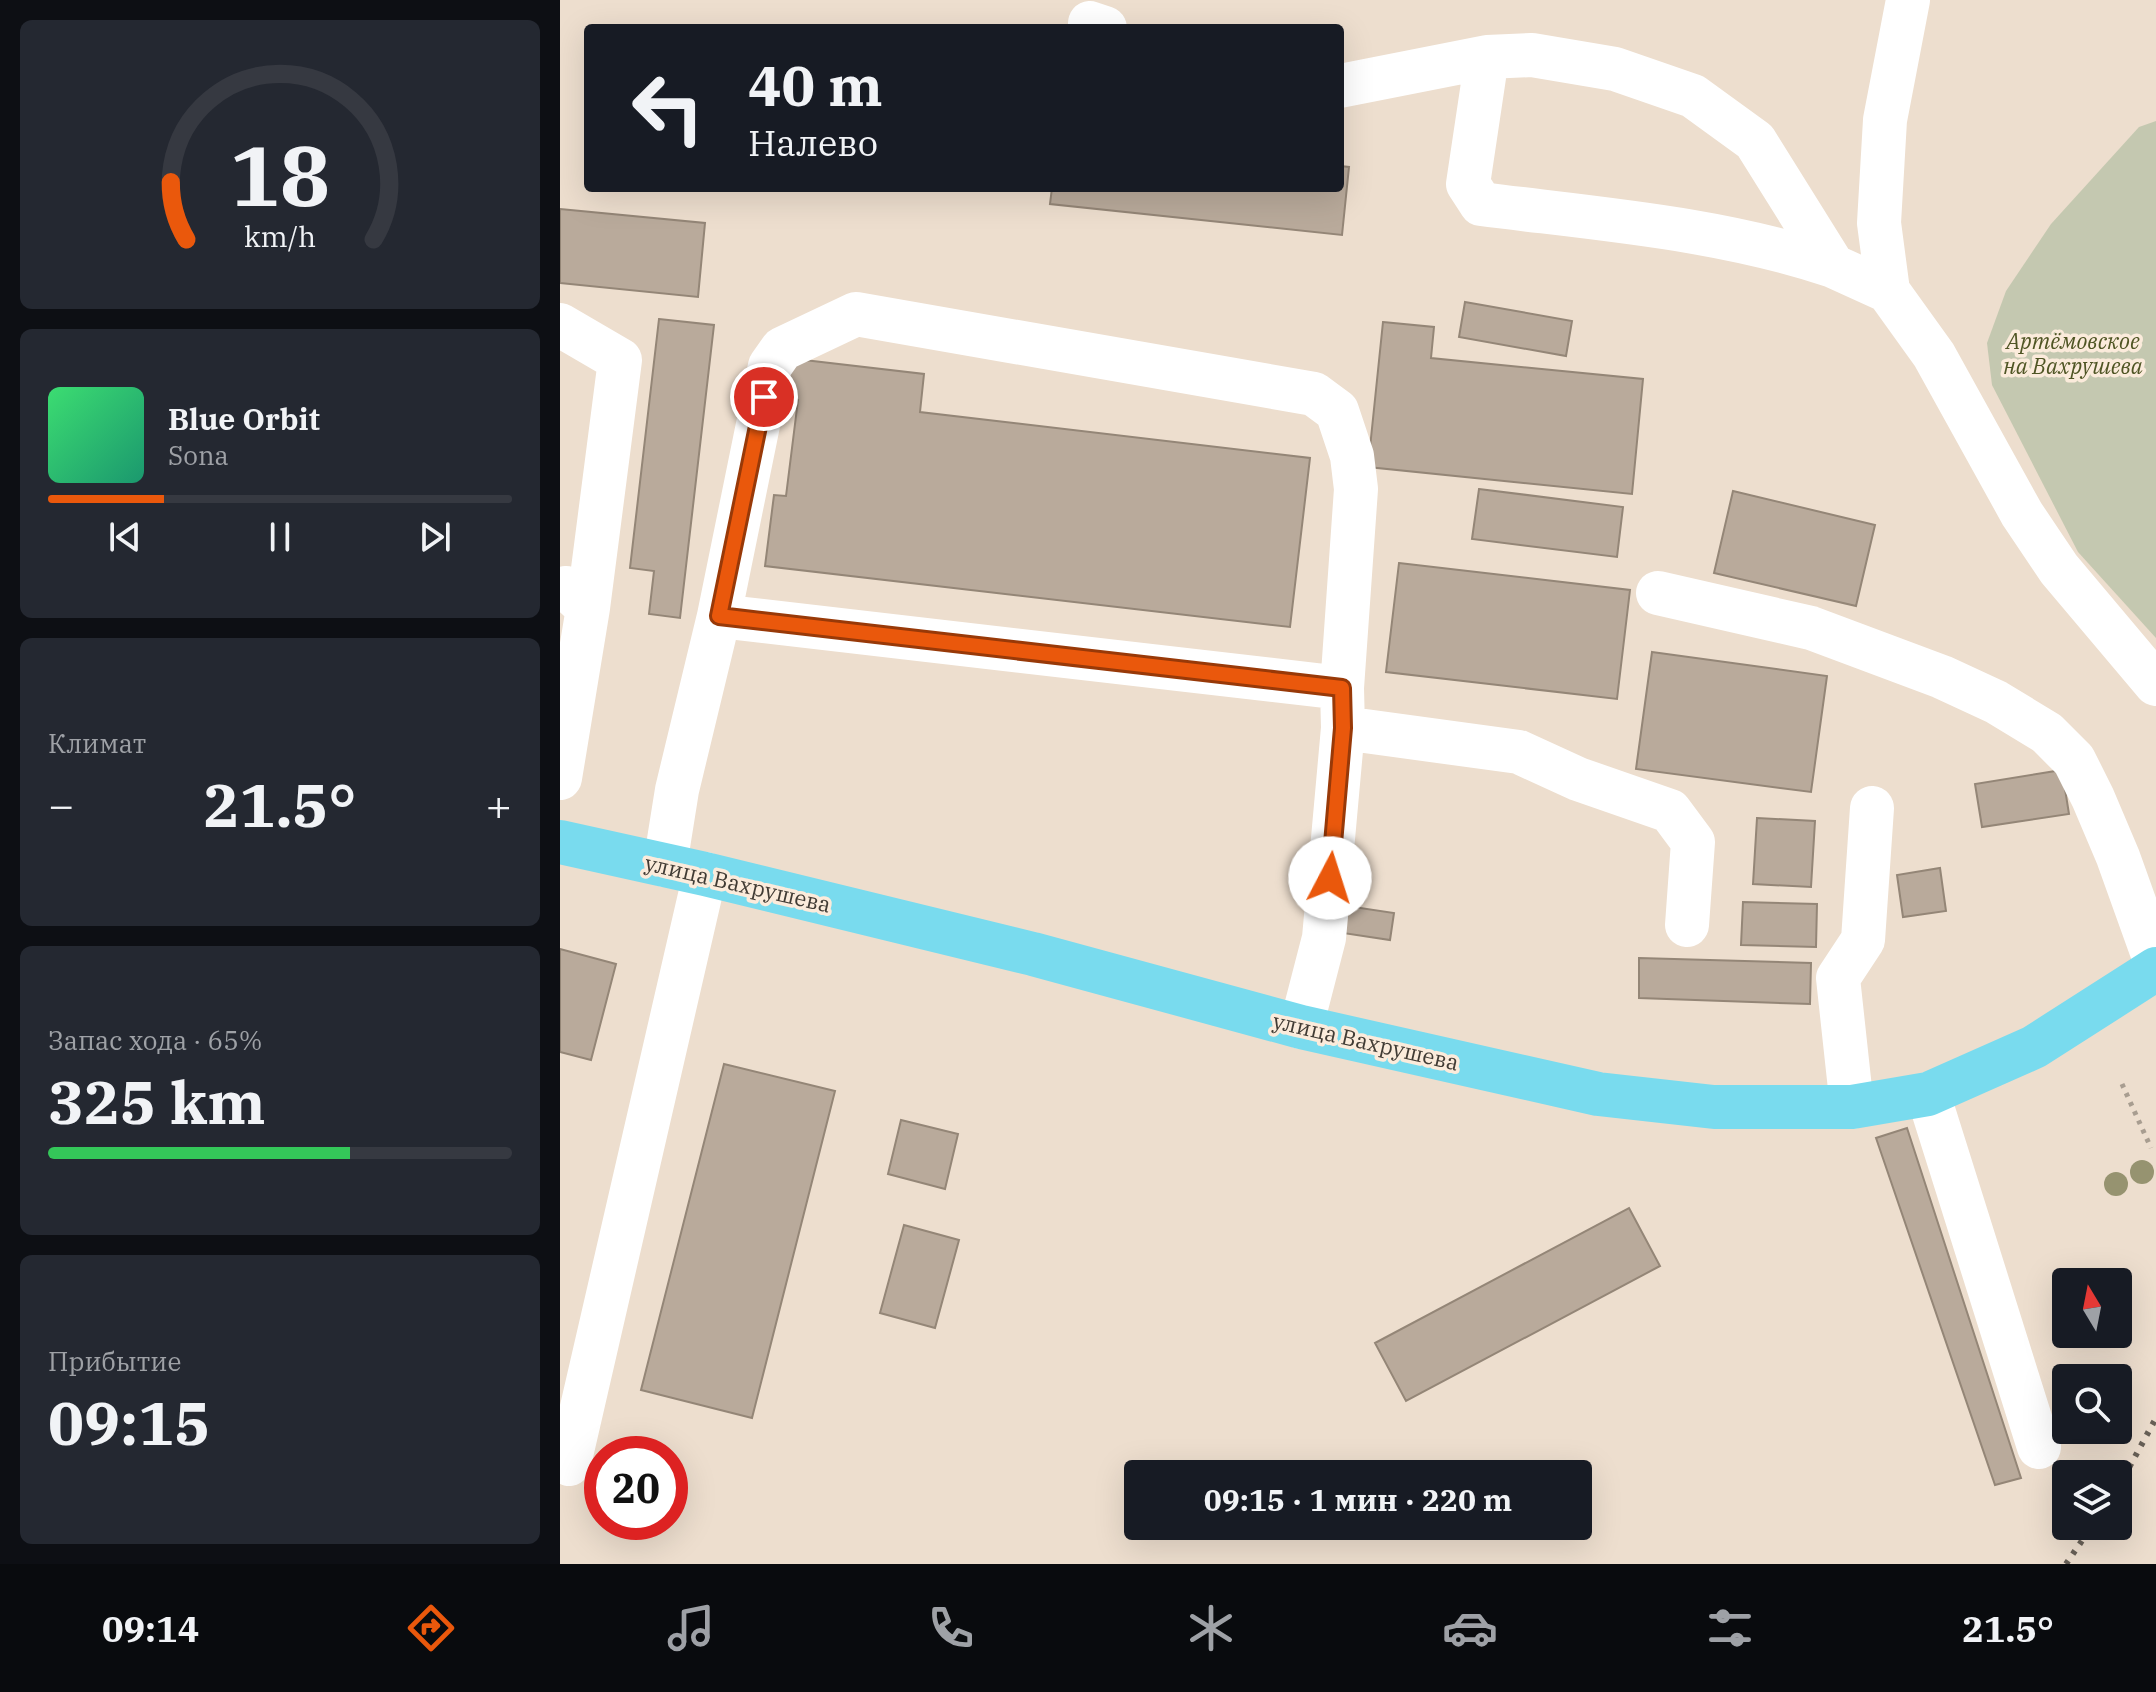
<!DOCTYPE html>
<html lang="ru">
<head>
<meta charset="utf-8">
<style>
  body { margin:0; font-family:"IBM Plex Serif",serif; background:#242831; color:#f1f3f6; height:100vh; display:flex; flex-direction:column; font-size:30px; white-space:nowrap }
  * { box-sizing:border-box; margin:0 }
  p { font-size:26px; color:#9ea1a6 }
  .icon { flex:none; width:44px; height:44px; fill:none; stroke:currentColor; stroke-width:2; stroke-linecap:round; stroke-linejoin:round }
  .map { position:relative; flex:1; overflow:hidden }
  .drawer { display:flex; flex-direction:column; gap:20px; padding:20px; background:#0d0f14; width:560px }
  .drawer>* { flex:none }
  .top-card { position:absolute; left:24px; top:24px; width:760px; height:168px; border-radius:8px; box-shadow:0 8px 32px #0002; background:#171b24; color:#f1f3f6; overflow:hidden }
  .needle { width:52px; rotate:350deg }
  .tools { position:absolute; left:1492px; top:1268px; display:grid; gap:16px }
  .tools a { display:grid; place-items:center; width:80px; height:80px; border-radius:8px; background:#171b24; box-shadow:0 8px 32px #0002; font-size:40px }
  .speed { position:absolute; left:24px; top:1436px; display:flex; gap:16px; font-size:40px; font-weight:700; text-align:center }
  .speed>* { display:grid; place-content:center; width:104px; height:104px; border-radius:50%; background:#171b24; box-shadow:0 8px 32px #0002; line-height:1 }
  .speed .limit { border:12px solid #d22; background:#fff; color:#111 }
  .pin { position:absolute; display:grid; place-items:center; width:68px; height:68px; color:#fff; margin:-34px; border:4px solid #fff; border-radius:50%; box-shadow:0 2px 8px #0007 }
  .me { position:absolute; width:88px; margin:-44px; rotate:5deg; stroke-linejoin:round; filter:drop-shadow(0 0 6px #0008) }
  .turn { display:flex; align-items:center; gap:28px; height:168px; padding:0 32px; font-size:36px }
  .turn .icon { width:104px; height:104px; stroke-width:2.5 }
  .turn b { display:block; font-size:56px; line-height:68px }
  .big { font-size:60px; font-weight:700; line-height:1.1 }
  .drawer .tile { flex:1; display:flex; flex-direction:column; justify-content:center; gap:12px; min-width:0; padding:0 28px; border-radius:12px; background:#242831 }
  .drawer .dial { align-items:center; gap:0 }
  .dial svg { height:208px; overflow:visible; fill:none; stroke:#363941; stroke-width:7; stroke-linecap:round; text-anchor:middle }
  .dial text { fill:#f1f3f6; stroke:none }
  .song { display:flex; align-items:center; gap:24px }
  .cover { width:96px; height:96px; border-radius:12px; background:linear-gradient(135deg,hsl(140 70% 55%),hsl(160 70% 35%)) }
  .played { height:8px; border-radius:4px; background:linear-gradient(90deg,#ea580c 25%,#363941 25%) }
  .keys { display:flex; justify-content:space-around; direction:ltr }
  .heat { display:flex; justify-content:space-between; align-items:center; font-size:44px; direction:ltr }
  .charge { height:12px; border-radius:6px; background:linear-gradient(90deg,#34c759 65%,#363941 0) }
  .trip { position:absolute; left:564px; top:1460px; width:468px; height:80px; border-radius:8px; background:#171b24; box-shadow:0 8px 32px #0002; font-weight:700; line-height:80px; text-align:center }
  .menu { display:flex; height:128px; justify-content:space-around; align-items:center; background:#090b0e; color:#9ea1a6 }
  .menu .icon { width:56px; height:56px }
  .menu .on { color:#ea580c }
  .menu b { font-size:36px; color:#f1f3f6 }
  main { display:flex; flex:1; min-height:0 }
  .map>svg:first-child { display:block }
</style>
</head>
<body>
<main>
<section class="drawer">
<div class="tile dial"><svg viewBox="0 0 100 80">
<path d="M14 69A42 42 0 1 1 86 69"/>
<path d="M14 69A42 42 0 0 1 8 47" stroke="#ea580c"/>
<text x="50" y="56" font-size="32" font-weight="700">18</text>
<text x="50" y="72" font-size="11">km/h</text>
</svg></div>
<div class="tile">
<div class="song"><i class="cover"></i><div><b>Blue Orbit</b><p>Sona</p></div></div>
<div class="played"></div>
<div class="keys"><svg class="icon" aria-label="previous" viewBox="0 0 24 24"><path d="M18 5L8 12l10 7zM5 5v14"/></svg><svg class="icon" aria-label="pause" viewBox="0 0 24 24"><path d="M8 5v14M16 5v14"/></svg><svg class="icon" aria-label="next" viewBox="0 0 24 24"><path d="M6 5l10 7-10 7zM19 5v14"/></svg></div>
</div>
<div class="tile"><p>Климат</p>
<div class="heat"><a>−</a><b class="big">21.5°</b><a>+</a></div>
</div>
<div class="tile"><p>Запас хода · 65%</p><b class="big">325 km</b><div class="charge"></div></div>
<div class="tile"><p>Прибытие</p><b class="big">09:15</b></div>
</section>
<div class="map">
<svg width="1596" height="1564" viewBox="0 0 1596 1564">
  <rect width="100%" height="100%" fill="#eddece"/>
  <path fill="#c4c8b0" d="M1596,121V638L1518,552L1432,385L1427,343L1446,291L1491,224L1579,127Z"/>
  <path fill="#b9aa9b" stroke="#948677" stroke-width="2" d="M780,166L789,167L782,235L490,204L492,188H780Z
    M0,209L145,223L138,297L0,283Z
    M905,302L1012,321L1006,356L899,337Z
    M99,319L154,325L120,618L89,614L94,571L70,568Z
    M823,322L874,327L871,358L1083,379L1072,494L808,467Z
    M227,358L364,374L360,412L750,458L730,627L205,566L214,495L226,496L238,400L223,398Z
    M919,489L1063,507L1057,557L912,539Z
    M1173,491L1315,525L1296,606L1154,573Z
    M839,563L1070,590L1057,699L826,672Z
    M1092,652L1267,676L1251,792L1076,769Z
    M1502,770L1509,814L1422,827L1415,784Z
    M1197,818L1255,821L1251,887L1193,884Z
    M1380,868L1386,911L1343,917L1337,875Z
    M1183,902L1257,904L1256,947L1181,945Z
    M787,906L834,913L830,940L783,933Z
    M0,949L56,964L31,1060L0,1052Z
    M1079,958L1251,963L1250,1004L1079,998Z
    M164,1064L275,1091L192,1418L81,1390Z
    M341,1120L398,1134L385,1189L328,1174Z
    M1347,1128L1461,1478L1435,1485L1316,1138Z
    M1069,1208L1100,1266L846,1401L815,1343Z
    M344,1225L399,1240L375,1328L320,1313Z"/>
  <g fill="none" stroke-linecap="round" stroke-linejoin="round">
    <path stroke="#a89d90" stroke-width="5" stroke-dasharray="4 6" stroke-linecap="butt" d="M1562,1084L1591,1148"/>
    <path stroke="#fff" stroke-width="44" d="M530,23L545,28
      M927,57L908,184L921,204C1039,219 1160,228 1273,266
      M780,86L927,57L972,55L1055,69L1133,96L1195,141L1273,266L1328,291L1374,355L1462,514L1499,569L1596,684
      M1328,291L1319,223L1325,120L1348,0
      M0,325L60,360L28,608
      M1098,593L1251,628L1382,677L1436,702L1487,733L1514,760L1533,798L1558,857L1596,963
      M159,616L210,366L222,349L296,314L754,394L777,411L792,456L796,489L782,688L783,728L764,938L741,1027
      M783,728L959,752L1018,779L1110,811L1133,842L1127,925
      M0,778L28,608L6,588
      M105,865L117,790L159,616L782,688
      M1368,1094L1479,1447
      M1292,1107L1278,978L1303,940L1312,808
      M9,1464L145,874"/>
    <path stroke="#79dbee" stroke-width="44" d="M0,842L145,874L473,954L741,1027L1038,1094L1154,1107H1292L1368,1094L1474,1047L1596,969"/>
    <path stroke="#686057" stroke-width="6" stroke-dasharray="4 8" stroke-linecap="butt" d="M1558,1488L1596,1418
      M1506,1564L1532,1526"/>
  </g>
  <g fill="#969370">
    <circle cx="1582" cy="1172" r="12"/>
    <circle cx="1556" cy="1184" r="12"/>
  </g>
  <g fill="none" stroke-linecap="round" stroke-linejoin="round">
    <defs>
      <path id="route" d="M204,397L159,616L782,688L783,728L770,878"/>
    </defs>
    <use href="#route" stroke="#983908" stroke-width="20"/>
    <use href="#route" stroke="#ea580c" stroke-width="14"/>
  </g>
  <g text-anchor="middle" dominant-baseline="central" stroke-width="7" stroke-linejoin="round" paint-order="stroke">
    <g font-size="22" font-style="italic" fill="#4f5524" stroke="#fbebdb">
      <text x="1513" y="340">Артёмовское<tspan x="1513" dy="25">на Вахрушева</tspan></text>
    </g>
    <g font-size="22" fill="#413b34" stroke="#fbebdb">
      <text transform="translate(178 883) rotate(13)">улица Вахрушева</text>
      <text transform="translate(806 1041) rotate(13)">улица Вахрушева</text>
    </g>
  </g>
</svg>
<div class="tools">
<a><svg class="needle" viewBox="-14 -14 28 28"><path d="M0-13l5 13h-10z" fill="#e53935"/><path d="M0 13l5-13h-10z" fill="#9ea1a6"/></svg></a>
<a><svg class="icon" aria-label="search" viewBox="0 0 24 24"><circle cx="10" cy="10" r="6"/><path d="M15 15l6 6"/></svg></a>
<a><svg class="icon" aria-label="layers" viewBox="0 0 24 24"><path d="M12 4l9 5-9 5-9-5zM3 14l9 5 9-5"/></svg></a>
</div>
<div class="speed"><div class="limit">20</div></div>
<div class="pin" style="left:204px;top:397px;background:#d93025"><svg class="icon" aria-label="arrive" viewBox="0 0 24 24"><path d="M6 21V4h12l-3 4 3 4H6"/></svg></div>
<svg class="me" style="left:770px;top:878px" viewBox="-20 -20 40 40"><circle r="19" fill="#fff"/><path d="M0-13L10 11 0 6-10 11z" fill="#ea580c"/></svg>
<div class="trip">09:15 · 1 мин · 220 m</div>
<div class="top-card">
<div class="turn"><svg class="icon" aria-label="left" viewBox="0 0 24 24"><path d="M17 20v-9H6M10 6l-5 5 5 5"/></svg><div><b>40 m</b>Налево</div></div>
</div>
</div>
</main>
<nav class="menu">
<b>09:14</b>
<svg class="icon on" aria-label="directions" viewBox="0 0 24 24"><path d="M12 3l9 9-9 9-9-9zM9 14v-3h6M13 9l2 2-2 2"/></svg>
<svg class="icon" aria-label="music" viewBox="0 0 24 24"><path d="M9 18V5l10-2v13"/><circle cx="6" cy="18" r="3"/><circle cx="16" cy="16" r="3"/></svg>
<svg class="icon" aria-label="phone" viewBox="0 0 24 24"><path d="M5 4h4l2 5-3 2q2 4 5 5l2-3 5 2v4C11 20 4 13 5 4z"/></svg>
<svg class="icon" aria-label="climate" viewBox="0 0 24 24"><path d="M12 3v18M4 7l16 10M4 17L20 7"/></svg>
<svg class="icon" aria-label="car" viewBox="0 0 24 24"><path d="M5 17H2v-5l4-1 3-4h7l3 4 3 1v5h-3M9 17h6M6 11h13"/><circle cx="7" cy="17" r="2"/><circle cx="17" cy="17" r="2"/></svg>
<svg class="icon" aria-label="filters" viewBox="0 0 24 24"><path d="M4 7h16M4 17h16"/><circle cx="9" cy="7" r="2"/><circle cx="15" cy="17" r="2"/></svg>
<b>21.5°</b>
</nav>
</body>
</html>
